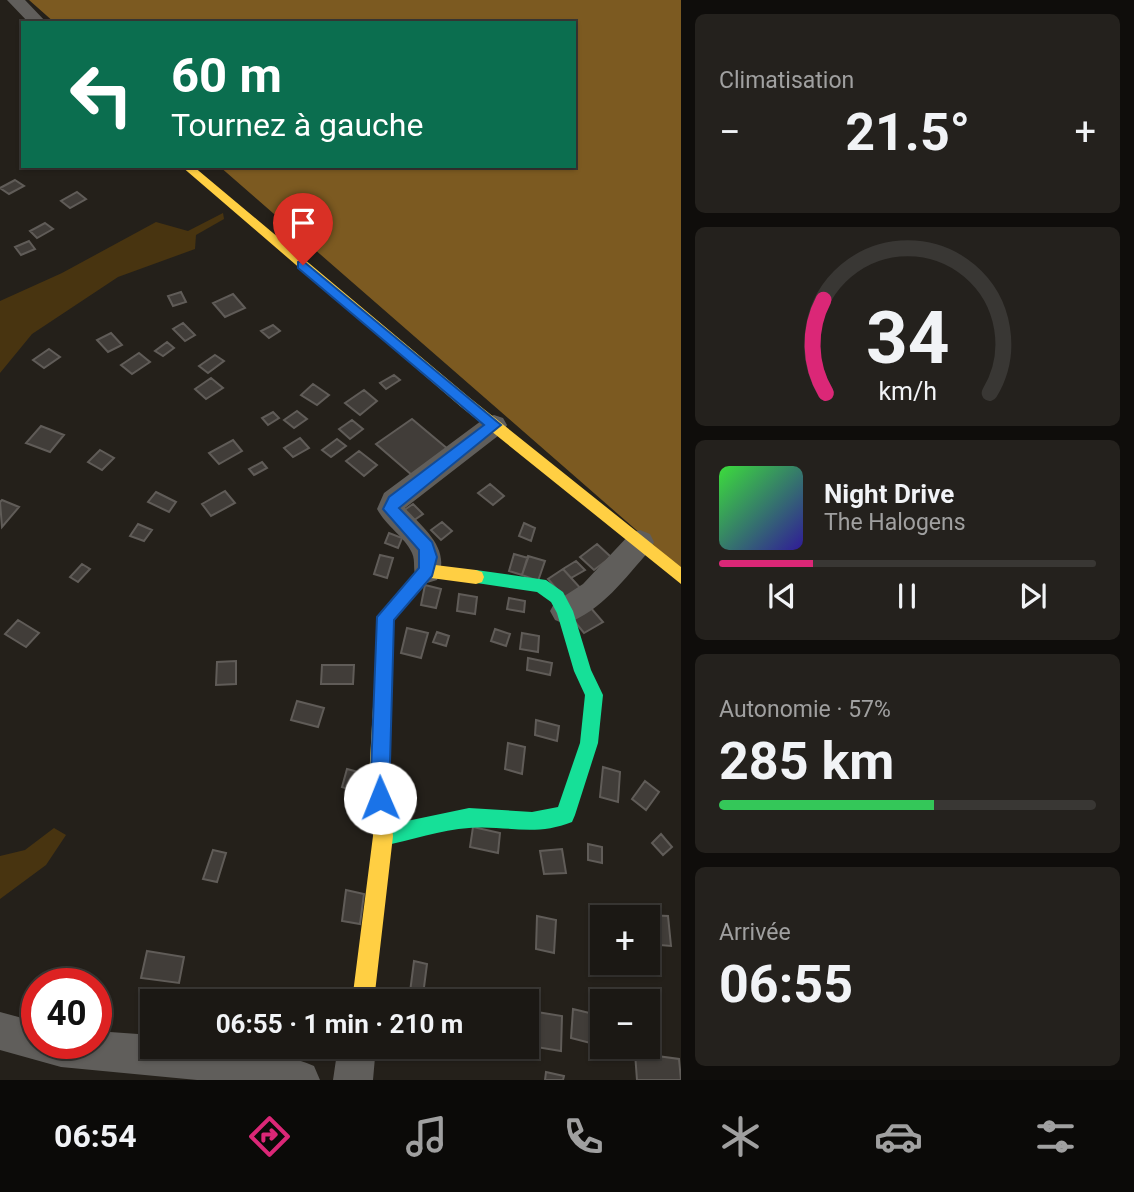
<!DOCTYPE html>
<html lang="fr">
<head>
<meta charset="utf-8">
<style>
  body { margin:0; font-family:Roboto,sans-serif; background:#24211d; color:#f1f3f6; height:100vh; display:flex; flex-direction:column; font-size:26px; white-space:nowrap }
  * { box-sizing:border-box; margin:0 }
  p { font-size:23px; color:#a0a0a0 }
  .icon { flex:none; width:38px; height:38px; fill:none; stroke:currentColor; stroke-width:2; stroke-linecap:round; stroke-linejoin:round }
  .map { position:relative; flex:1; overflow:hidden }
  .panel { display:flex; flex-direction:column; gap:14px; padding:14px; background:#0f0d0b; width:453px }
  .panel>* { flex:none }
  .top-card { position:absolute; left:21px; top:21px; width:555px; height:147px; border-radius:0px; box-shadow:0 2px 5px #0004,0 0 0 2px #393734; background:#0b6e4f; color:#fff; overflow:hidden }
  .tools { position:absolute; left:590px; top:905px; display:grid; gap:14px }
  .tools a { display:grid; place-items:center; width:70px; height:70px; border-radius:0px; background:#1b1814; box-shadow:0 2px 5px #0004,0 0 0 2px #393734; font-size:35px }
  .speed { position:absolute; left:21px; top:968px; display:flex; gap:14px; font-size:35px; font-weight:700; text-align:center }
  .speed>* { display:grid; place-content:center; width:91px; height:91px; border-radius:50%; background:#1b1814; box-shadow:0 2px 5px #0004,0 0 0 2px #393734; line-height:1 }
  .speed .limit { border:10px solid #d22; background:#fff; color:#111 }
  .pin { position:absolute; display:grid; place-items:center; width:60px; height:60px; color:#fff; margin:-72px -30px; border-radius:50% 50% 50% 0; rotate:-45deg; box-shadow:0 0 7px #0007 }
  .pin .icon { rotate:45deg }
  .me { position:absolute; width:77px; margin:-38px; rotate:359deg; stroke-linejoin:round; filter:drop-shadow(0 0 5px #0008) }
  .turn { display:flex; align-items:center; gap:24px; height:147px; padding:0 35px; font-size:32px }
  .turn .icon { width:91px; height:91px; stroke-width:2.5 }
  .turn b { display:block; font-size:49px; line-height:60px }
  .big { font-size:52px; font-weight:700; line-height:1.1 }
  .panel .widget { flex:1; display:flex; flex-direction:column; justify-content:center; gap:10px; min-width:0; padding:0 24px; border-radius:10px; background:#24211d }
  .panel .dial { align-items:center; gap:0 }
  .dial svg { height:182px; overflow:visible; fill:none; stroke:#393734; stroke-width:7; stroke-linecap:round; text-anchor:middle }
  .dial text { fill:#f1f3f6; stroke:none }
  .song { display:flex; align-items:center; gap:21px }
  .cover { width:84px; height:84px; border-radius:10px; background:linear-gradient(135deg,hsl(120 70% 55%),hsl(250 70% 35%)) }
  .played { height:7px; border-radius:4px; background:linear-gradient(90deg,#db2777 25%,#393734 25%) }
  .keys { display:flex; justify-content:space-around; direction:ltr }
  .heat { display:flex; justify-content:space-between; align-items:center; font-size:38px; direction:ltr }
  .charge { height:10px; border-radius:5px; background:linear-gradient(90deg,#34c759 57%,#393734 0) }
  .trip { position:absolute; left:140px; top:989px; width:399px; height:70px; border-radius:0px; background:#1b1814; box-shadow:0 2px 5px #0004,0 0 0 2px #393734; font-weight:700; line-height:70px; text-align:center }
  .tab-bar { display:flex; height:112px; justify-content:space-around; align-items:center; background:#0b0a08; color:#a0a0a0 }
  .tab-bar .icon { width:49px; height:49px }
  .tab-bar .on { color:#db2777 }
  .tab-bar b { font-size:32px; color:#f1f3f6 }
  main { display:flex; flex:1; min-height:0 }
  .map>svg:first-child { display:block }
</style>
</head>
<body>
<main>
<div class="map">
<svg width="681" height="1080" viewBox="0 0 681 1080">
  <rect width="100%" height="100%" fill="#24201a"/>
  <path fill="#483410" d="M223,213L224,219L196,235L195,249L118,277L32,334L0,373V301L62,273L156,222L188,231Z
    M54,828L66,835L46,865L0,899V856L25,850Z"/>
  <path fill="#7c5a21" d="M29,0H681V569L219,166H574V23H55Z"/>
  <path fill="#413d39" stroke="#605c58" stroke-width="2" d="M15,180L24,186L9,194L0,188Z
    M77,192L86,199L70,208L61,201Z
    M45,223L53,229L37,238L30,231Z
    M29,241L35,249L21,255L15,247Z
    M181,292L186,302L173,306L168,296Z
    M233,294L245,308L225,317L213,303Z
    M183,323L195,335L185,341L173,329Z
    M273,325L280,331L269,338L261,331Z
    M111,333L122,345L108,352L97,340Z
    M167,342L174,348L163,356L155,351Z
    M49,349L60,357L44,368L33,360Z
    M139,353L150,362L132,374L121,365Z
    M215,355L224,361L208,373L199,366Z
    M394,375L400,380L386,389L380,383Z
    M211,378L223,388L206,399L195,389Z
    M313,384L329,395L317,405L301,395Z
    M364,390L377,401L360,415L345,403Z
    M297,411L307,419L294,428L284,420Z
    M273,412L279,418L268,425L262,418Z
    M412,419L449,450L413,476L376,444Z
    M352,420L363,429L350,439L339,429Z
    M41,426L64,435L50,452L26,443Z
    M300,438L309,448L293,457L284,448Z
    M337,439L346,446L331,457L322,450Z
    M233,440L242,451L219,464L209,453Z
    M100,450L114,458L102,470L88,462Z
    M359,451L377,465L364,476L346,461Z
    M262,462L267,468L254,475L249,469Z
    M490,484L504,496L493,505L478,493Z
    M225,491L235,503L211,516L202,504Z
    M156,492L176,502L169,512L148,502Z
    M2,500L19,507L2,527L0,502Z
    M413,504L423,514L410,523L400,513Z
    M442,522L452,531L441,540L431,530Z
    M524,523L535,528L531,541L519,536Z
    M138,524L152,530L144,541L130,536Z
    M389,533L402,538L398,548L385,543Z
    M597,544L611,557L594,570L580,557Z
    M514,554L528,558L522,575L509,571Z
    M380,555L393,558L387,578L374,574Z
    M528,556L545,561L538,581L522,575Z
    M576,561L585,570L571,578L563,569Z
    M82,564L90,569L78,582L70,577Z
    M563,569L583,591L567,601L548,579Z
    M425,585L441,589L436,608L421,605Z
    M459,594L477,597L475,614L457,611Z
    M509,598L525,601L524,612L507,609Z
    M590,607L603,622L584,633L571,617Z
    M18,620L39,633L26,647L5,634Z
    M407,628L428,633L421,658L401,653Z
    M495,629L510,634L506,646L491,641Z
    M437,632L449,636L446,646L433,642Z
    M522,633L539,636L538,652L520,649Z
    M528,658L552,663L550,675L527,670Z
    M236,661V684L216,685L217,662Z
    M322,665H354L353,684H321Z
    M297,701L324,708L318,727L291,720Z
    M536,720L559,726L557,741L535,735Z
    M508,743L525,747L522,774L505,769Z
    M603,767L620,772L618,802L600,797Z
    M347,769L370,775L365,794L342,787Z
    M645,781L659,792L646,810L632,799Z
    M473,827L500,833L498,853L470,847Z
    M661,834L672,847L663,855L652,843Z
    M588,844L602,847V863L588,860Z
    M562,849L566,873L544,874L540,851Z
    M213,850L226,853L217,882L203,879Z
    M346,890L364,894L360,924L342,921Z
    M645,915L668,916L671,946L648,944Z
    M537,916L556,920L554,953L536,949Z
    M147,951L184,957L179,983L141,978Z
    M414,961L427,964L423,995L410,992Z
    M573,1009L602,1016V1046L571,1038Z
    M537,1012L562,1016L561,1051L536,1047Z
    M635,1053L679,1059L681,1080H637Z
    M546,1072L564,1076L563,1080H545Z"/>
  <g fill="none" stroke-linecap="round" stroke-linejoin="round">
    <path fill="#605e5b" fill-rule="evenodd" d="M7,0H25L47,23H29Z
      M494,415L503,418L507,425L503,432L405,508C424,529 452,549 437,580L427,583L417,580C412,570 416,562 412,553C405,537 386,526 377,509L384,493L485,418Z
      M640,530L650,534L654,542L650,550C625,578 602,611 565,624L555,620L550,611L555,602L583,584L630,534Z
      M0,1012L37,1022V1043H96V1031L152,1035V1046C206,1046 263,1045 314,1066L320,1080H197L61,1067L0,1050Z
      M338,1046H376L373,1080H333Z"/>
    <path fill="#16e098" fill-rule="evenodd" d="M476,570L546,580L563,592L573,611L591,670L603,695L598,743L575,815L572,822C535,837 506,825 469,828C441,830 411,840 383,846L376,843L373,836L376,829L383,826L469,808L532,812L558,807L580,743L585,695L574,671L557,613L551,602L537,592L470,582L468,577L470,572Z"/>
    <path fill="#ffcf43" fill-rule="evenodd" d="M181,166H193L470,398L681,567V584L460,406Z
      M427,564L476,570L482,572L484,577L482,582L476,584L431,578L394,620L387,779L393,836L374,1001H352L373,836L369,779L378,617L421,566Z"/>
  </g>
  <path fill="#1a73e8" stroke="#114b97" stroke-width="2" d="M303,261L501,425L399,508L432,542L437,557L432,576L394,620L389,798L386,805L380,808L373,805L370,798L377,617L419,568V550L383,509L389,497L484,425L298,268V262Z"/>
</svg>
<div class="tools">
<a>+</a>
<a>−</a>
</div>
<div class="speed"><div class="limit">40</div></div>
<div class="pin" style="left:303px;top:265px;background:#d93025"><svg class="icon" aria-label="arrive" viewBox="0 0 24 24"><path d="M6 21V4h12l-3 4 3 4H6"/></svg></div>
<svg class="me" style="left:380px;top:798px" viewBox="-20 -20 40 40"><circle r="19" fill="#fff"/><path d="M0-13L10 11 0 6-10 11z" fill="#1a73e8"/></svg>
<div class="trip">06:55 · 1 min · 210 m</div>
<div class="top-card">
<div class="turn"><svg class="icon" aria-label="left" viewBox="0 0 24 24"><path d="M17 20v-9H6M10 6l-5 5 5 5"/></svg><div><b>60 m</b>Tournez à gauche</div></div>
</div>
</div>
<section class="panel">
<div class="widget"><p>Climatisation</p>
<div class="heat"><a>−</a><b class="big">21.5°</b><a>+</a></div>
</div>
<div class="widget dial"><svg viewBox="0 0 100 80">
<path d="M14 69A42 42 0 1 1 86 69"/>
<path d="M14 69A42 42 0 0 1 13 28" stroke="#db2777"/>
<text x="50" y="56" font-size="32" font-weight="700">34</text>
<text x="50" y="72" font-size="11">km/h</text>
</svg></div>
<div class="widget">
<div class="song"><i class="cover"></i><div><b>Night Drive</b><p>The Halogens</p></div></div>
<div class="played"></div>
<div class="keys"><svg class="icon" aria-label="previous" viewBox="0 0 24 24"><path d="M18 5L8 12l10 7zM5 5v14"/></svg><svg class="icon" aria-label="pause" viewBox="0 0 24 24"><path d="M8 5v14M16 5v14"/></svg><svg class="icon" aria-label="next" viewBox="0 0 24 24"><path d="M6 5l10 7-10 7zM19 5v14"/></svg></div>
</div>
<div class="widget"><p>Autonomie · 57%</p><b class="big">285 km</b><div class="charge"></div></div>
<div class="widget"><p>Arrivée</p><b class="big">06:55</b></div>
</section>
</main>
<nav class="tab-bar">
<b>06:54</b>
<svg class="icon on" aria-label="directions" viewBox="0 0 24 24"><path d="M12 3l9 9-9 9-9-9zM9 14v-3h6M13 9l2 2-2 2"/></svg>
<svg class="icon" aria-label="music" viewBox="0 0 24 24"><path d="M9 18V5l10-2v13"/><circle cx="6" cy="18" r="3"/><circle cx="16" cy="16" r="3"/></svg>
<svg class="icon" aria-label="phone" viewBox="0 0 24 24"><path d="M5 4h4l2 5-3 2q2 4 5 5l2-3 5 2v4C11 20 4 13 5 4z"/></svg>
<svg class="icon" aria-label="climate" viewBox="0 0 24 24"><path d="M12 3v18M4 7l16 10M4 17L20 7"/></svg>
<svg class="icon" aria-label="car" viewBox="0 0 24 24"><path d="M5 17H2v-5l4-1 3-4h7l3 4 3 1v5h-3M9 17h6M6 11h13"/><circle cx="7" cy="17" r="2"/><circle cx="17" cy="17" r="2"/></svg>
<svg class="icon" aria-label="filters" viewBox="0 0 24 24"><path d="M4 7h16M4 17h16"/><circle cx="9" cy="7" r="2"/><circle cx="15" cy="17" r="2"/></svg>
</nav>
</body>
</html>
